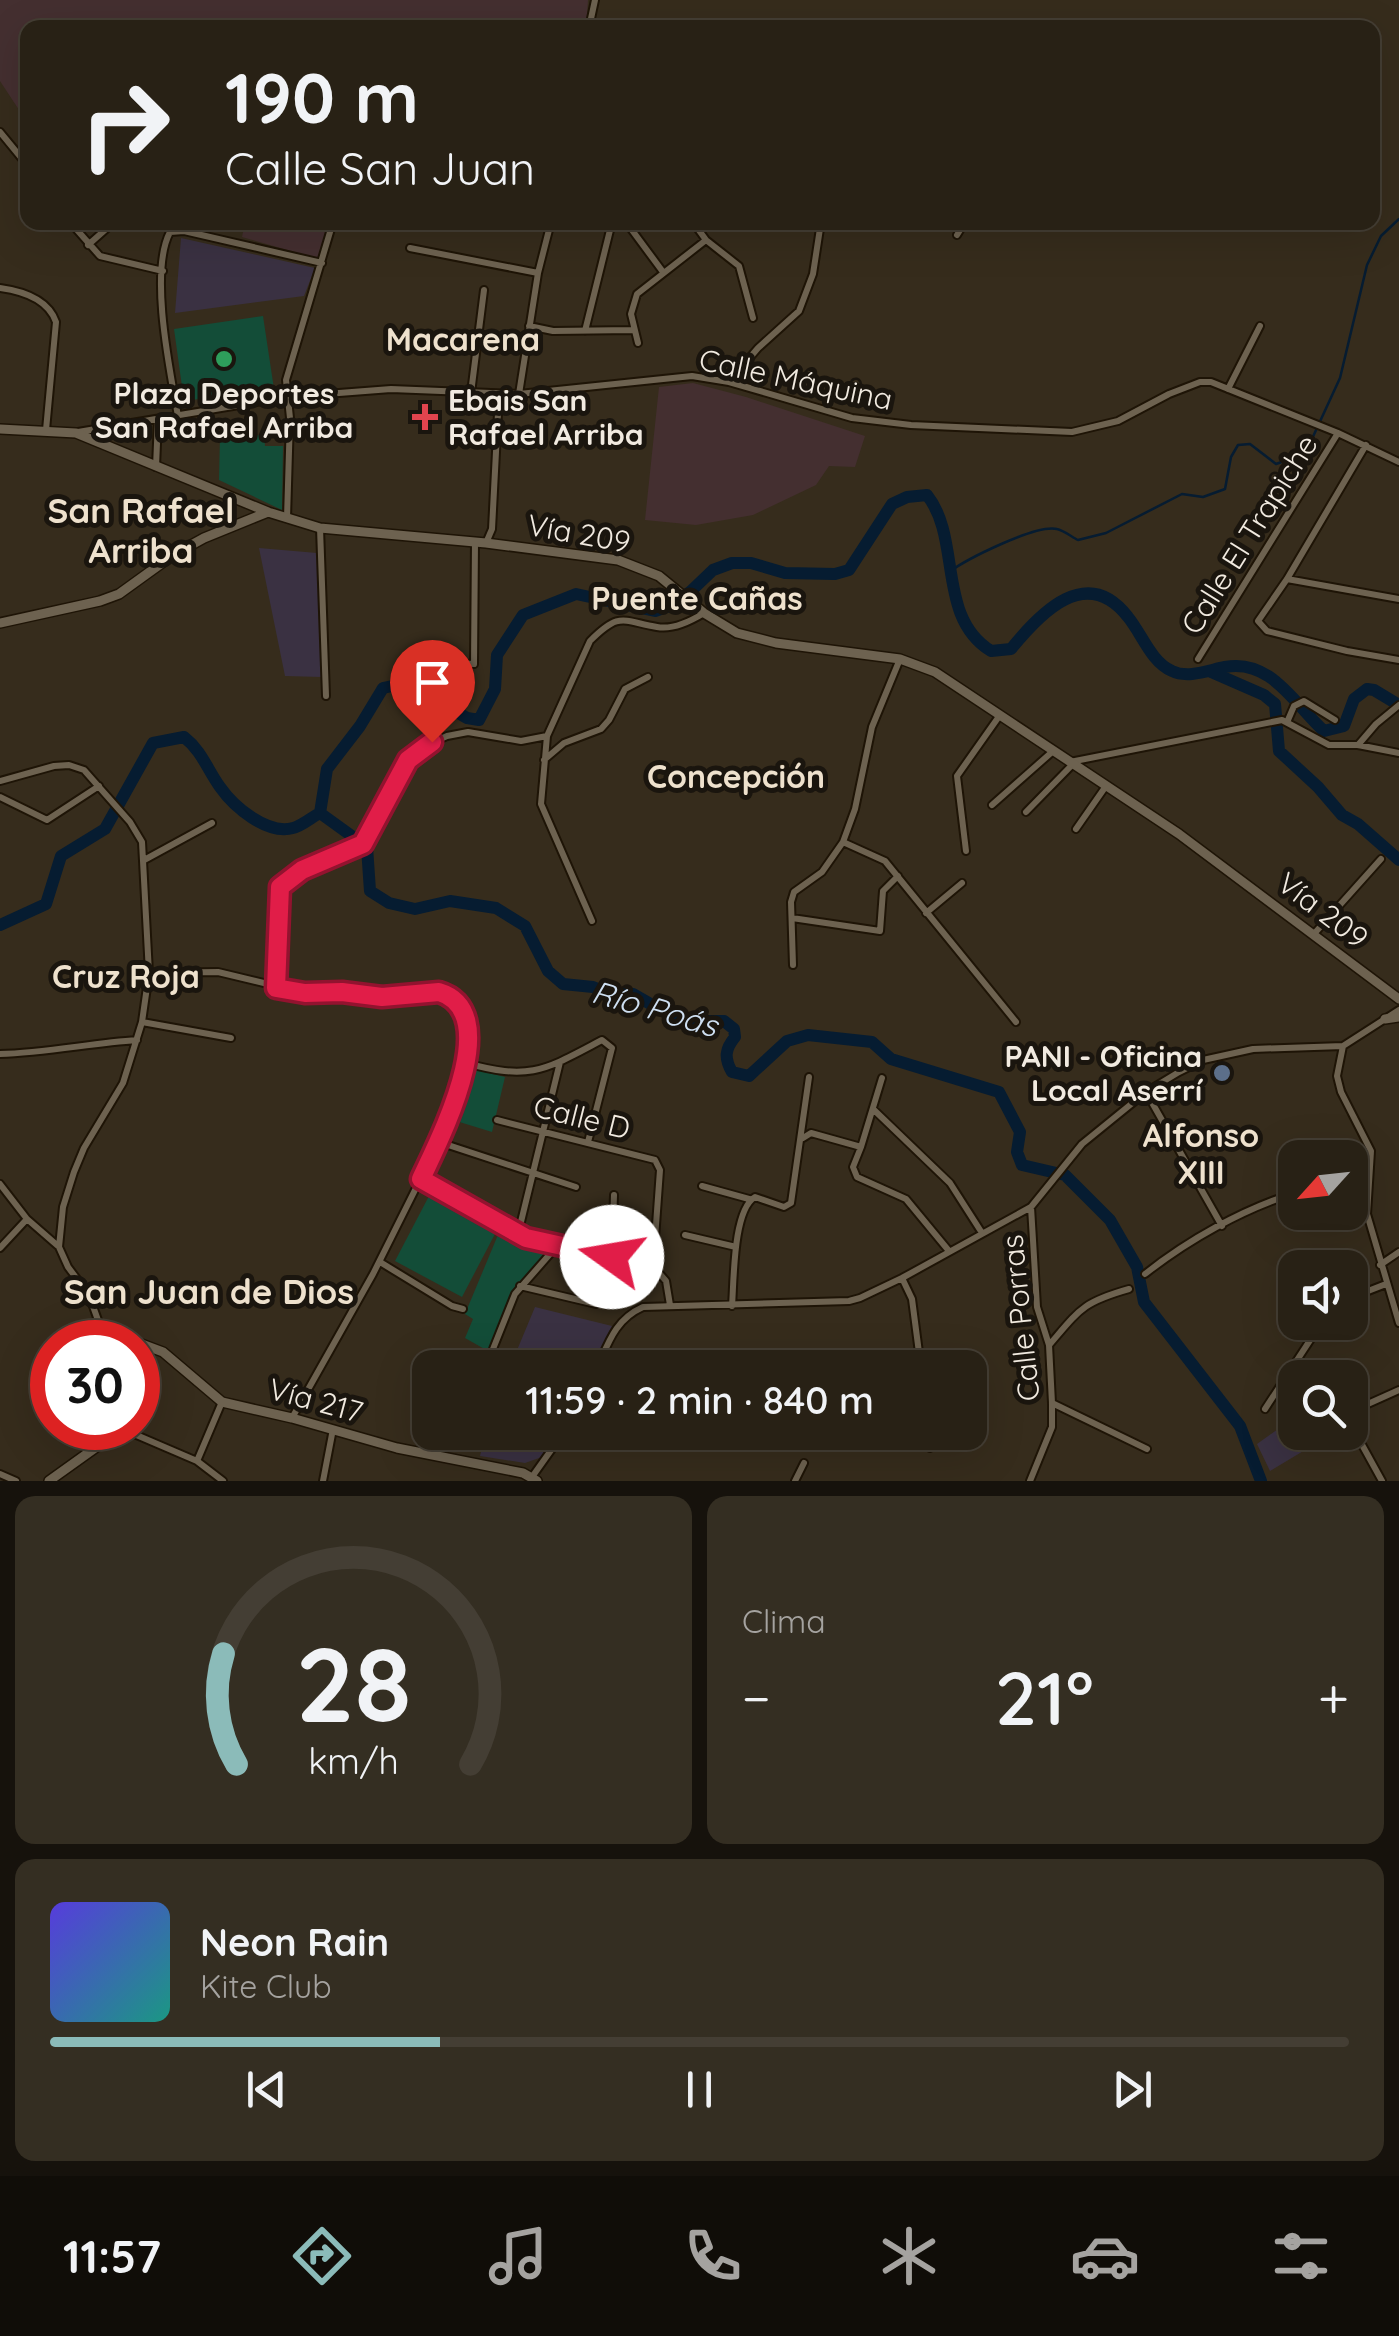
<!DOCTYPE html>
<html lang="es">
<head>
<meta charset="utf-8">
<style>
  body { margin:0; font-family:Quicksand,sans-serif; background:#342e22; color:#f1f3f6; height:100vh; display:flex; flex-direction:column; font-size:38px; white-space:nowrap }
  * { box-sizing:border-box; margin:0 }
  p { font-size:32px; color:#a5a3a0 }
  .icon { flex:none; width:55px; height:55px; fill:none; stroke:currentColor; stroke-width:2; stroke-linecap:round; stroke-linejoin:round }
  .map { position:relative; height:1481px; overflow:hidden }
  .sheet { display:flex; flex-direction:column; gap:15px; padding:15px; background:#16120c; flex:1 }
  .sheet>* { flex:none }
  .guide { position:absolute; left:20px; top:20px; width:1360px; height:210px; border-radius:20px; box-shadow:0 10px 40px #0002,0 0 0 2px #443e34; background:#282115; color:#f1f3f6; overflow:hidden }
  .needle { width:65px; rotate:243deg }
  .controls { position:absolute; left:1278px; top:1140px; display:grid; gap:20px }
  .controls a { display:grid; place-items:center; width:90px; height:90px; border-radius:20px; background:#282115; box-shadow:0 10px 40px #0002,0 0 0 2px #443e34; font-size:50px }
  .speed { position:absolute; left:30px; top:1320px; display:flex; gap:20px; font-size:50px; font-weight:700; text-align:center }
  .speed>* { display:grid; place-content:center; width:130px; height:130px; border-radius:50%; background:#282115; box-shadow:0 10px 40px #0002,0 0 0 2px #443e34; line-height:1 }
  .speed .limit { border:15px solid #d22; background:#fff; color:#111 }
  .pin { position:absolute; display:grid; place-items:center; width:85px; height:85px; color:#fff; margin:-102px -42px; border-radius:50% 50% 50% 0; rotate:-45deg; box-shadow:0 0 10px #0007 }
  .pin .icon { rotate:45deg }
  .me { position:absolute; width:110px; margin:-55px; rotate:283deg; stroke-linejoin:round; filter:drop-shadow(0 0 8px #0008) }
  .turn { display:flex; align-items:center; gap:35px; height:210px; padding:0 40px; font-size:45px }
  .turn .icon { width:130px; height:130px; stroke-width:2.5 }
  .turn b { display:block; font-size:70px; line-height:85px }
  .big { font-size:75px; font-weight:600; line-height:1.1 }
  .sheet .widget { flex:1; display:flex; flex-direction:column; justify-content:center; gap:15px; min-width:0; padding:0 35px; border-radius:20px; background:#342e22 }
  .sheet .dial { align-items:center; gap:0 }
  .dial svg { height:260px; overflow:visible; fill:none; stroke:#443e34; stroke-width:7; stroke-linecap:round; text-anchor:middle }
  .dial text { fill:#f1f3f6; stroke:none }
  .song { display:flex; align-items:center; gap:30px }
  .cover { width:120px; height:120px; border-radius:15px; background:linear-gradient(135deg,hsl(250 70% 55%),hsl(170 70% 35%)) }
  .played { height:10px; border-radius:5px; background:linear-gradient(90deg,#8bbbb9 30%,#443e34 30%) }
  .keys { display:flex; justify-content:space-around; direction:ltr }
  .heat { display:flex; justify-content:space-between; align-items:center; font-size:55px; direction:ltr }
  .sheet .tiles { flex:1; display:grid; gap:15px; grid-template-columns:1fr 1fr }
  .widget:last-child { grid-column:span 2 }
  .trip { position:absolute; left:412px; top:1350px; width:575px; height:100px; border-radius:20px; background:#282115; box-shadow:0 10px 40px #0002,0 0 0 2px #443e34; font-weight:600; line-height:100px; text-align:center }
  .dock { display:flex; height:160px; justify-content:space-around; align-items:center; background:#100d08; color:#a5a3a0 }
  .dock .icon { width:70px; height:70px }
  .dock .active { color:#8bbbb9 }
  .dock b { font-size:45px; color:#f1f3f6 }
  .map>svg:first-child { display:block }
</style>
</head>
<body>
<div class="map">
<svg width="1399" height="1481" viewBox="0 0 1399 1481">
  <rect width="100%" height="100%" fill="#362c1c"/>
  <path fill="#442f30" d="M0,0H588L586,28H28L27,122L0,81Z
    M245,223V222L329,223L319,259L242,237Z
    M693,383L746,397L865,436L855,467L829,466L816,485L753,515L696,525L645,520L659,387Z"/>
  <path fill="#3a3142" d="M181,238L315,268L304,296L175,313Z
    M259,548L317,553L322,677L285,676Z
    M535,1307L612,1326L592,1367H510Z
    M1295,1417V1432L1322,1433L1325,1438L1270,1471L1257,1444Z
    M486,1433V1432L559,1433L542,1457L525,1463L480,1456Z"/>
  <path fill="#134d38" d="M263,316L274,389L184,401L174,329Z
    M264,435L265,446H283L282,510L219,480L220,437Z
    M469,1068L505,1077L492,1132L453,1120Z
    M429,1196L496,1232L462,1297L395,1261Z
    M500,1230L529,1244L545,1247L546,1254L516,1287L488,1351L465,1338L473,1319L465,1314Z
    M138,1349L154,1353L156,1401L138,1417Z"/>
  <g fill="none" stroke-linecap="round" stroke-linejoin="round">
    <path stroke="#061c31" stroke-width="2.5" d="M949,572C967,559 1036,524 1057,529C1063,530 1072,537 1078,540L1106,533L1182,494L1203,497L1225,489L1231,457L1238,445L1250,444L1276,464L1296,457L1311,441L1340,378L1367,265L1381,236L1399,219"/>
    <path stroke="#061c31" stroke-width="12" d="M1209,671L1264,695L1275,704L1279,751L1318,787L1342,815L1358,824L1399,860
      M320,813L327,769L360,726L383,688L406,683L467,718L479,720L495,689L497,655L523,615L576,594L655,611L669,606L690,592L713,570L732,563H751L785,573L835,574L849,570L892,504L907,497L927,495C962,539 936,617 991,651L1011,649C1041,612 1087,564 1128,617C1142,634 1151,662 1172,671C1188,679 1209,670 1225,667C1271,658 1295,705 1324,731L1344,726L1354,699L1367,689L1374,690L1399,705
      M320,813L367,847L370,891L389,903L415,909L450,901L496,908L525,926L548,971L563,984L593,987L608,993L633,994L680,1021H724L734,1029L735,1037C725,1049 724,1058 732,1072L749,1076L787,1041L808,1035L872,1042L891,1059L999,1092L1020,1132L1017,1152L1022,1165L1065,1175L1110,1220L1137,1267L1144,1302L1240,1426L1261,1481
      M0,925L46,904L61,856L105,829L153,743L184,737C202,751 207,769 220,787C234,807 267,835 293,828C302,826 312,817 320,813"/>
    <defs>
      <path id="minor" d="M589,28L595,0
        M0,132L28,166
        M70,222L100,256L163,271
        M626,222L663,272
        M693,222L706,240L739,266L753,318
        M957,235L965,222
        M88,245L114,222
        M410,248L538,273
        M0,288C22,291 48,299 56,322L46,430
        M529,326L553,331L633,330
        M585,331L612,222
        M638,343L631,314L637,294L706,240
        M729,382L758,348L799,311L813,274L821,222
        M1228,389L1260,326
        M471,393L484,290
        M519,394L538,273L551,222
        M178,416C170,371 149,272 170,232L184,231L322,263
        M78,432L287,397L391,389L519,394L692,376L729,382L852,418L911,425L1072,432L1118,421L1169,394L1200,382H1211L1338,433L1399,462
        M1366,445L1287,579L1258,621L1267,631L1347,651L1399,660
        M156,467L158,419
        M287,518L290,418L286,380L333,222
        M320,528L326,696
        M486,543L492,529L499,394
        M1287,579L1399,599
        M1198,659L1338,433
        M431,662L474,664L475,542
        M1288,720L1294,706L1304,701L1335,720
        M1358,745L1376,724L1399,705
        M544,760L564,743L601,729L609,720L625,689L648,677
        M1070,762L1282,720L1329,745H1358L1399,753
        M0,781L54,766L69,765L84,770L130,822L142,842L149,973L142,1022L123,1083L84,1148L74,1172L63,1207L59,1247L68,1267L89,1295L104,1337
        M0,797L47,820L99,786
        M992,805L1052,752
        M1026,812L1073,764
        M1076,829L1106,786
        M843,842L885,861L1016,1022
        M966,851L957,776L1000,715
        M146,859L212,823
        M926,913L962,883
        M792,918L880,931L883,891L898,876
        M592,921L541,804L547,736L590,641C620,611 622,621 657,627C673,630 691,621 704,613
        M1313,935L1381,859
        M793,965L791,902L794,892L822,872L843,842L855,809L872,727L900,659
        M149,973L218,972L305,993L342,992L382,997L439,992L455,1002L470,1031L466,1063L439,1142L373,1274L292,1418
        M276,988L281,887L302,869L363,845L408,760L423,747L447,736L468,732L521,741L547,736
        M1399,1010L1343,1046L1337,1076L1341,1092L1371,1151L1367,1214L1399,1323
        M142,1022L231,1038
        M0,1054C46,1053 91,1043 137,1040
        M466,1063C531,1081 545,1070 602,1040L612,1048L588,1142
        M1146,1092L1222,1226
        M873,1109L950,1183L982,1233
        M497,1120L655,1160L660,1170L653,1266
        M803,1138L811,1133L861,1147L882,1078
        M439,1142L576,1187
        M861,1147L853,1167L857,1177L906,1199L949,1251
        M1350,1176L1368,1170
        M421,1179L527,1238L653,1266L666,1281L670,1305
        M0,1184L27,1219L58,1246
        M702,1186L749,1199
        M518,1234L560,1062
        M685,1235L736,1247
        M0,1248L27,1219
        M612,1257L614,1195
        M380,1262L452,1306L463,1309
        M1380,1265L1399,1252
        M1145,1274C1188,1240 1243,1209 1295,1193
        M902,1278L912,1299L921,1368
        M520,1286L596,1304
        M1350,1298L1386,1284
        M732,1306C734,1280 733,1210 755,1197L784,1207L791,1203L809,1077
        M1050,1344C1080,1309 1083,1302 1129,1289
        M493,1349L515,1294L557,1246
        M597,1368C609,1341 616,1319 643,1307L849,1301L860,1298L902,1278L1031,1207L1082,1144L1146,1092L1179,1072L1203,1060L1253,1049L1343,1046
        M1052,1403L1147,1449
        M1265,1409L1322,1322
        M1350,1412L1399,1390
        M1350,1423L1382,1481
        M120,1428L197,1461L222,1402
        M928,1432L930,1448
        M197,1461L223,1481
        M0,1474L16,1481
        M532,1477L564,1432
        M323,1481L333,1429
        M795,1481L804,1463
        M1030,1481L1052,1427V1403L1049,1345L1037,1307L1031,1207"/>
      <path id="secondary" d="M0,429L76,433L268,512L320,528L486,543L618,560L659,576L704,613L737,633L776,643L900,659L935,672L1179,834L1399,999
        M0,623L100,601L119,594L173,555L204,538L268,512
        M1385,1019L1399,1017
        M104,1342V1337L139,1343L163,1352L222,1402L292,1418L397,1448L523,1473L537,1481
        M49,1481L102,1443L112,1428"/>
    </defs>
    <use href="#minor" stroke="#1e1406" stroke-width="10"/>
    <use href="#secondary" stroke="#1e1406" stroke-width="12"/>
    <use href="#minor" stroke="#6d6250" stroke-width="6"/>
    <use href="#secondary" stroke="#6d6250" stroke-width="9"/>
  </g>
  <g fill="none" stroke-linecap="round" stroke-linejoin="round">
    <defs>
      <path id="route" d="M432,742L408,760L363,844L302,870L280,887L276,988L305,993L342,992L382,997L439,992C506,1012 439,1140 421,1179L526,1238L612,1257"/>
    </defs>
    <use href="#route" stroke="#92132f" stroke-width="25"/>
    <use href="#route" stroke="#e11d48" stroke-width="18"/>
  </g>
  <circle fill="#2e9e5b" stroke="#1a150e" stroke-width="4" cx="224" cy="359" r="10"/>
  <path fill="#e0444e" stroke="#1a150e" stroke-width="4" d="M420 402h10v10h10v10h-10v10h-10v-10h-10v-10h10z"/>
  <circle fill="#5c6f8a" stroke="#1a150e" stroke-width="4" cx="1222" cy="1073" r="10"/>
  <g text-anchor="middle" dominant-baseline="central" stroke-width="10" stroke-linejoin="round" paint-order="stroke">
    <g font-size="30" fill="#f1eae0" stroke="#1a150e">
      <text transform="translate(796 379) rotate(12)">Calle Máquina</text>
      <text transform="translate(579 533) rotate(10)">Vía 209</text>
      <text transform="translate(1249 534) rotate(-58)">Calle El Trapiche</text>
      <text transform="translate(1323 910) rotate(37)">Vía 209</text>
      <text transform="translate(582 1117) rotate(14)">Calle D</text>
      <text transform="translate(1020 1318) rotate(-96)">Calle Porras</text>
      <text transform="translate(316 1400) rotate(15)">Vía 217</text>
    </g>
    <g font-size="30" font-weight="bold" fill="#f1eae0" stroke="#1a150e">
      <text x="224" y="393">Plaza Deportes<tspan x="224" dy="34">San Rafael Arriba</tspan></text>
      <text x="448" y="400" text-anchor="start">Ebais San<tspan x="448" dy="34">Rafael Arriba</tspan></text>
      <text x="1202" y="1056" text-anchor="end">PANI - Oficina<tspan x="1202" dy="34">Local Aserrí</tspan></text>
    </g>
    <g font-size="32" font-weight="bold" fill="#eee1cd" stroke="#1a150e">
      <text x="463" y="339">Macarena</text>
      <text x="697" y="598">Puente Cañas</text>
      <text x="736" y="776">Concepción</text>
      <text x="126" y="976">Cruz Roja</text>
      <text x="1201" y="1135">Alfonso<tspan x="1201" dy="37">XIII</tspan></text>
    </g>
    <g font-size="32" font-style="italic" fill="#cedff1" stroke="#1a150e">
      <text transform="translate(655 1008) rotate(16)">Río Poás</text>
    </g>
    <g font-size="35" font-weight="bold" fill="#eee1cd" stroke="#1a150e">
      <text x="141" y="510">San Rafael<tspan x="141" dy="40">Arriba</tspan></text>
      <text x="209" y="1291">San Juan de Dios</text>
    </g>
  </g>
</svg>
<div class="controls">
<a><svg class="needle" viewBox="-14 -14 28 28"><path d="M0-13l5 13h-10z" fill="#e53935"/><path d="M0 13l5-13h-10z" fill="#a5a3a0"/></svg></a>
<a><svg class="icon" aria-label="sound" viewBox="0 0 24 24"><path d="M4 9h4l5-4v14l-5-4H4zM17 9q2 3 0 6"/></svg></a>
<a><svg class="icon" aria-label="search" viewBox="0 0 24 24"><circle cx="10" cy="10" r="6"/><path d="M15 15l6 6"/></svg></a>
</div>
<div class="speed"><div class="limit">30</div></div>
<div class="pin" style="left:432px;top:742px;background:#d93025"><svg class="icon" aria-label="arrive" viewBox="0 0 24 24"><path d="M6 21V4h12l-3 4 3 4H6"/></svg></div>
<svg class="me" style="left:612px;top:1257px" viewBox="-20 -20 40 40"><circle r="19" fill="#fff"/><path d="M0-13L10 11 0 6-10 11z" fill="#e11d48"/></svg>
<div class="trip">11:59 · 2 min · 840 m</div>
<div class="guide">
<div class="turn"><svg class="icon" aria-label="right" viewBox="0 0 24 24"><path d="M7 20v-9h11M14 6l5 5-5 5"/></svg><div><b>190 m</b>Calle San Juan</div></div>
</div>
</div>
<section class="sheet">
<div class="tiles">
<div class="widget dial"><svg viewBox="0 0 100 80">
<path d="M14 69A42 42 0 1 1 86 69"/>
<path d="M14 69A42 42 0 0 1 10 35" stroke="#8bbbb9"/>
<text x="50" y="56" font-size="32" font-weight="700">28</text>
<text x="50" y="72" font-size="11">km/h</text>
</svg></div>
<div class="widget"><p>Clima</p>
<div class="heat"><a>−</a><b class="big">21°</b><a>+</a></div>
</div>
<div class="widget">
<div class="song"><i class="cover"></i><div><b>Neon Rain</b><p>Kite Club</p></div></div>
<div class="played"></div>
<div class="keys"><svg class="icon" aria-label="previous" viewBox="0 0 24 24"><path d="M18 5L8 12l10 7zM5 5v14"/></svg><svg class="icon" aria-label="pause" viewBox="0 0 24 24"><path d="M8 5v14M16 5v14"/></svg><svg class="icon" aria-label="next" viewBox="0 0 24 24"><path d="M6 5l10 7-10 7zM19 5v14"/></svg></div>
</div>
</div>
</section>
<nav class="dock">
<b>11:57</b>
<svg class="icon active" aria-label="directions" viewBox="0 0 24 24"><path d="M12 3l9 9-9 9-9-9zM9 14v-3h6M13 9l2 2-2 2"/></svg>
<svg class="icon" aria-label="music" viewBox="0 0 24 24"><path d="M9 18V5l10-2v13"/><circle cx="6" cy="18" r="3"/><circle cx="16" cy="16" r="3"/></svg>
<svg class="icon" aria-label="phone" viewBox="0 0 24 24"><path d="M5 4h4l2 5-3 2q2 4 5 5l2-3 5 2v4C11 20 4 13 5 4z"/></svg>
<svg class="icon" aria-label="climate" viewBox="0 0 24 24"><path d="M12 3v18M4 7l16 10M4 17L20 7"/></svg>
<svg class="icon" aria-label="car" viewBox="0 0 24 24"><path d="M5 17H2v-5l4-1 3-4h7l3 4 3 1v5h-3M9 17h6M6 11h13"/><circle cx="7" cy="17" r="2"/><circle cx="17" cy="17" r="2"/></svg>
<svg class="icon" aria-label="filters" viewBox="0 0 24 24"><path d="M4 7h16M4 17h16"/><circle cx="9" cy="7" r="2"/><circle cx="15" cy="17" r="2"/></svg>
</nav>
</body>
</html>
